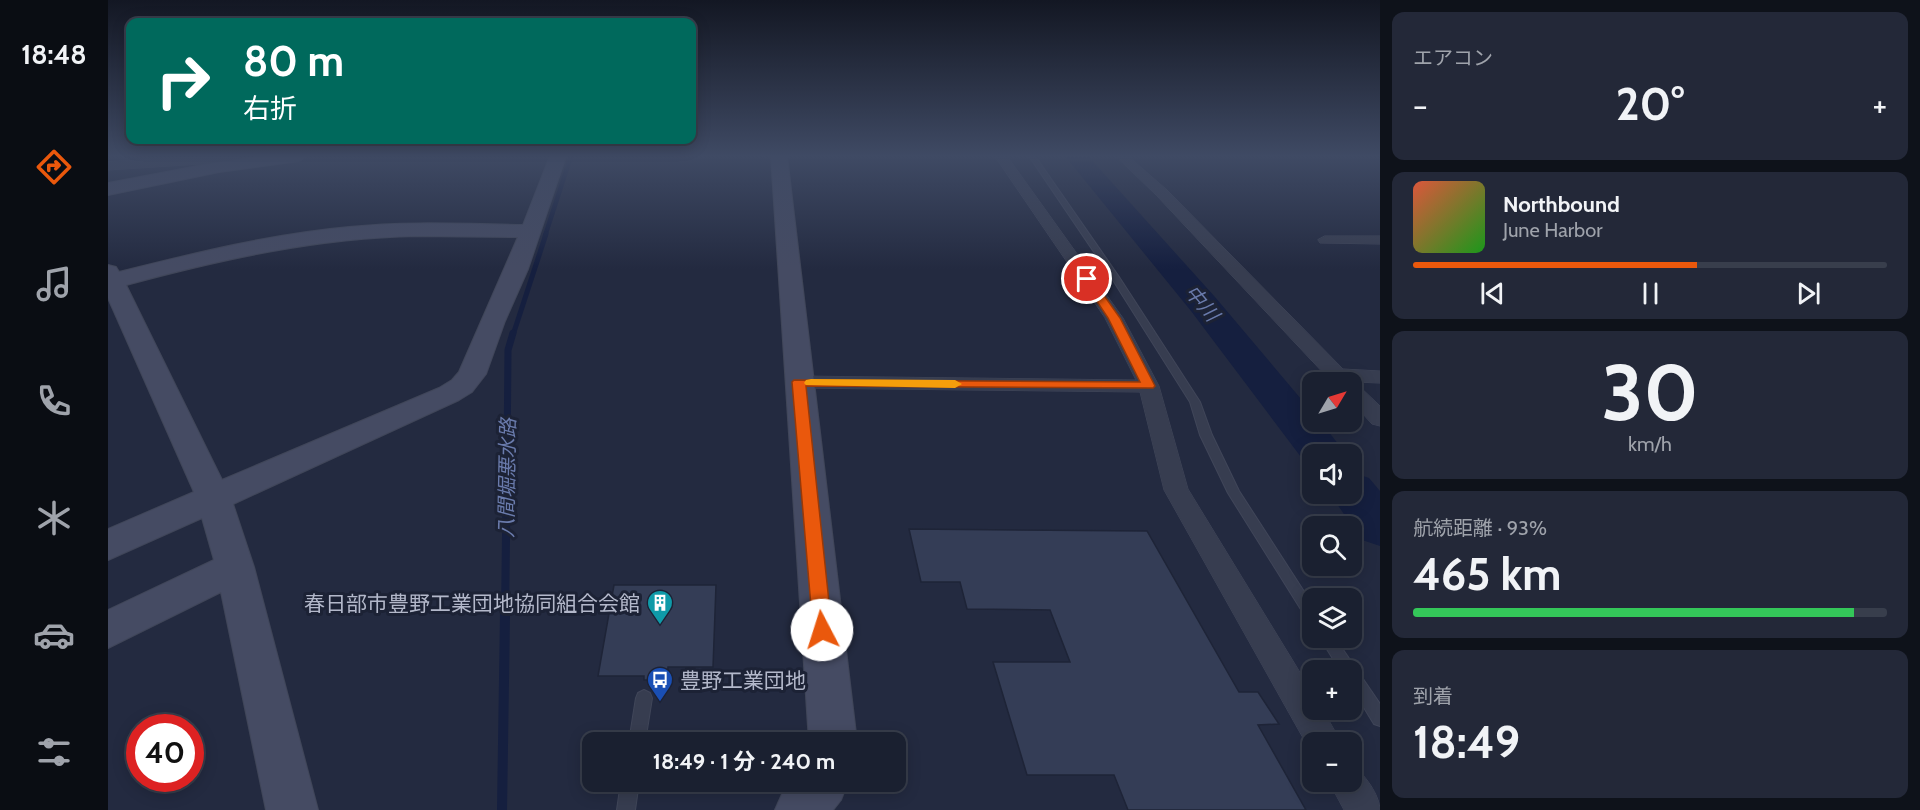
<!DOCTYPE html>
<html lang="ja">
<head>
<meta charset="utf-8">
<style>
  body { margin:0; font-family:Cabin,"Noto Sans JP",sans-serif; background:#232838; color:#f1f3f6; height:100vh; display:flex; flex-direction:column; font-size:22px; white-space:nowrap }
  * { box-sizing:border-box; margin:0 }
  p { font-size:20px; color:#9fa3ab }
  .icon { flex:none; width:33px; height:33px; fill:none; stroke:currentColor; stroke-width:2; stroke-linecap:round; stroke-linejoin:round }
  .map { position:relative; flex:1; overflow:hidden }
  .side { display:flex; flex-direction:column; gap:12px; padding:12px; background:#0e121a; width:540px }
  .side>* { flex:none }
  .hud { position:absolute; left:18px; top:18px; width:570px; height:126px; border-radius:12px; box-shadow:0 3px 15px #0003,0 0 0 2px #383e4c; background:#00695c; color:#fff; overflow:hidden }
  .needle { width:39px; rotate:52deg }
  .buttons { position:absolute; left:1194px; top:372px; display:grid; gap:12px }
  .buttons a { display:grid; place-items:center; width:60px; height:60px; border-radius:12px; background:#1a2030; box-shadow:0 3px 15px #0003,0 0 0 2px #383e4c; font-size:30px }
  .speed { position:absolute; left:18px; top:714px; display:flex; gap:12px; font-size:30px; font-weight:700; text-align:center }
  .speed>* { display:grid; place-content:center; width:78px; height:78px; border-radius:50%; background:#1a2030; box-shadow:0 3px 15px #0003,0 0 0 2px #383e4c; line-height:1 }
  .speed .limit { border:9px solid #d22; background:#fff; color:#111 }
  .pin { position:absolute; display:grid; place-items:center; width:51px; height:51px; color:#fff; margin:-26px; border:3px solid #fff; border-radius:50%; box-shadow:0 2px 6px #0007 }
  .me { position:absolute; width:66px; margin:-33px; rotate:355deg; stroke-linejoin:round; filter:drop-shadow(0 0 4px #0008) }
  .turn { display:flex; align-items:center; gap:21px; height:126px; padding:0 18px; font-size:27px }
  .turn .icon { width:78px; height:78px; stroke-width:2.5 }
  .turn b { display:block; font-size:42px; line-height:51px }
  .big { font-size:45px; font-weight:700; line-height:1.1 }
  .side .widget { flex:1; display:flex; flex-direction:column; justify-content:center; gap:9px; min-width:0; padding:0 21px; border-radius:12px; background:#232838 }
  .side .dial { align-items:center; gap:0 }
  .dial b { font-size:78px; line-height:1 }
  .song { display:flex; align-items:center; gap:18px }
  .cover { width:72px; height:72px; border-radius:9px; background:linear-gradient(135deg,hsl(10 70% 55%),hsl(120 70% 35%)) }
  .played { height:6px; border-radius:3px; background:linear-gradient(90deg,#ea580c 60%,#383e4c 60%) }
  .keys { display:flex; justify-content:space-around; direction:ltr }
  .heat { display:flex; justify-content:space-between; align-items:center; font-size:33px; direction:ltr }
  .charge { height:9px; border-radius:4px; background:linear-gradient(90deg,#34c759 93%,#383e4c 0) }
  .trip { position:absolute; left:474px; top:732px; width:324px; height:60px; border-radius:12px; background:#1a2030; box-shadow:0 3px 15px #0003,0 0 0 2px #383e4c; font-weight:700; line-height:60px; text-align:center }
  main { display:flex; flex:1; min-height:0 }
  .menu { display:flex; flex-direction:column; width:108px; justify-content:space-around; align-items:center; background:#0a0d13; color:#9fa3ab }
  .menu .icon { width:42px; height:42px }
  .menu .active { color:#ea580c }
  .menu b { font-size:27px; color:#f1f3f6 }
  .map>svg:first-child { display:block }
</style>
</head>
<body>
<main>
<nav class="menu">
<b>18:48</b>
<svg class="icon active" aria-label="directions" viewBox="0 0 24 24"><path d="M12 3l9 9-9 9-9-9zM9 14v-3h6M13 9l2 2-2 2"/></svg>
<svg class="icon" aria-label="music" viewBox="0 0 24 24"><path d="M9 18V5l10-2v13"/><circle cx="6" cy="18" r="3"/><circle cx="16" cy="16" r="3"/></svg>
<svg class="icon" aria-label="phone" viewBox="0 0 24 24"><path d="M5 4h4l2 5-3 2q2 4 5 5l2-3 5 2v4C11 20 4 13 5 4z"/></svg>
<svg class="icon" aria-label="climate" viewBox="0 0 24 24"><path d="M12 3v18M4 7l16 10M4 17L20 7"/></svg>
<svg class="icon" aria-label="car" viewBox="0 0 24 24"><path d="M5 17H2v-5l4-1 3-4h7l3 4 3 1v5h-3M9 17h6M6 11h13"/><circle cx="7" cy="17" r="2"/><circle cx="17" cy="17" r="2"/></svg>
<svg class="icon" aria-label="filters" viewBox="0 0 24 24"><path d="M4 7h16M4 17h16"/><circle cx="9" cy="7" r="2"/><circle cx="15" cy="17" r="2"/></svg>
</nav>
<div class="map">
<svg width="1272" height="810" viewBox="0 0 1272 810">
  <rect width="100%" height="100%" fill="#232a40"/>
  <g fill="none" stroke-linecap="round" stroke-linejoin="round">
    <path stroke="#151f3f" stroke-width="4.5" d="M437,236L463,156"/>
    <path stroke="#151f3f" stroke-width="5" d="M405,335L438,234"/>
    <path stroke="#151f3f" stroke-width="7" d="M399,459L400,350L405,333"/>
    <path stroke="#151f3f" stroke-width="8" d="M397,615L399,458"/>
    <path stroke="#151f3f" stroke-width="10" d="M394,810L397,614"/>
    <path fill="#151f3f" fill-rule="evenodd" d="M957,156H980L1107,297L1204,412V422H1213L1238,454H1204V467L1199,465L1083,311Z
      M1244,472L1261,478L1272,491V546L1254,540L1222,494H1244Z"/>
  </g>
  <path fill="#343d56" stroke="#1e2437" stroke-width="1.5" d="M801,529L1039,531L1131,692H1150L1171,724L1150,725L1198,810H1020L1006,775H919L885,662H962L942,610L859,609L852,582H813Z
    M506,585H608L605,667H560L559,680H536V676H490Z"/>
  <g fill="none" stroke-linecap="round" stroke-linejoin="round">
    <defs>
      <path id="lane" d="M921,156H927L1011,277L1092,402L1104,435L1131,491L1204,604V621L1199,619L1120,493L1092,435L1082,402L1003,277Z
        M1212,638H1227L1272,704V726L1266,724L1244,688V670H1232Z
        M536,690L542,693L544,698L537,742H521L528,698L530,693Z
        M513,782H531L527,810H509Z"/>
      <path id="street" d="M107,156H128L130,158L124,162L0,170V162Z
        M887,156H899L1015,318L1051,386L1080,489L1204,692V710H1215L1233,742H1204V754L1056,490L1032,392L691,388L684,386L681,382L684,378L691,376L1028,380L997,318Z
        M1008,156H1020L1059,190L1235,369L1272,371V383L1246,382L1245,384L1251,386L1272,406V426L1264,424L1244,402V382H1225L1221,379L1049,196Z
        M1217,236H1272V244L1212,243L1210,240Z
        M1244,766C1256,772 1272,796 1272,810H1236L1221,782H1244Z"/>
      <path id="secondary" d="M157,156H199L191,161L111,172L0,195V183L111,162Z
        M442,156H458L420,269L397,321L378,374L364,392L351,400L125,504L146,567L210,810H158L113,592L0,648V610L106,560L94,518L0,560V529L86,492L0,298V265L8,267L11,272C87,253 163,234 241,227C298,221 357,224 415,225ZM309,236L410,237L351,372L344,380L331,388L114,480L18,285C114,259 209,238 309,236Z
        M663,156H679L749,742H701Z
        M683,782H740L733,800L725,810H667L675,792Z"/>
    </defs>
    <use href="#lane" stroke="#404659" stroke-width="2"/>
    <use href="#street" stroke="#404659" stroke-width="1"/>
    <use href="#secondary" stroke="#404659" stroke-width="2"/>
    <use href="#lane" fill="#373d50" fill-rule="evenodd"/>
    <use href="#street" fill="#373d50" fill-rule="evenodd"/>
    <use href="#secondary" fill="#454b63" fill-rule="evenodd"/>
  </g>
  <linearGradient id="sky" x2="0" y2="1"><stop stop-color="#131723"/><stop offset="0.58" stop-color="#3f4a64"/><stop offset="1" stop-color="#3f4a64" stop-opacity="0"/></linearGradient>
  <rect width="1272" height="269" fill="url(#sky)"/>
  <path fill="#ea580c" stroke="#983908" stroke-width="1.5" d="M979,276L983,277L1012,318L1047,386L1045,388L698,386L724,630L721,636L714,638L708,636L705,630L684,382L686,380L1032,382L1000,318L974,279Z"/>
  <path fill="#f59e0b" d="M703,379L847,380L854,384L847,388L698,385L696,383L698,380Z"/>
  <defs>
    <symbol id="building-pin" viewBox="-11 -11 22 30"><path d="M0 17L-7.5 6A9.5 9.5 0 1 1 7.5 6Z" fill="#0f9aa8" stroke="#1c2235"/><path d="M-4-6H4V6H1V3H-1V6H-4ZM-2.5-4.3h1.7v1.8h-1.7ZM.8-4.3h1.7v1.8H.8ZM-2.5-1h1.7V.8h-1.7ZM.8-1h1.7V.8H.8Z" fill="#fff"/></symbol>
    <symbol id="bus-pin" viewBox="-11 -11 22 30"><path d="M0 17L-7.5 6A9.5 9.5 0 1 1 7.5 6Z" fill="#1a4fb4" stroke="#1c2235"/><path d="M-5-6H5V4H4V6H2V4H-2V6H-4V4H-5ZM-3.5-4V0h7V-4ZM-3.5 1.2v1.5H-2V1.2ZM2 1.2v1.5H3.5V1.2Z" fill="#fff"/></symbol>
  </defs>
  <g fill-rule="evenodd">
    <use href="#building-pin" x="537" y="588" width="30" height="40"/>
    <use href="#bus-pin" x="537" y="665" width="30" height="40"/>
  </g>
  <g text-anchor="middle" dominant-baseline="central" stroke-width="6" stroke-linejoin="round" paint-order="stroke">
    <g font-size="20" font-style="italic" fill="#6a7bac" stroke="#1c2235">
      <text transform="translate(1094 303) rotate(50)">中川</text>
      <text transform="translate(399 478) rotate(-89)">八間堀悪水路</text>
    </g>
    <g font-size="21" fill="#b3b8ca" stroke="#1c2235" text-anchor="end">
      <text x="532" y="603">春日部市豊野工業団地協同組合会館</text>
      <text x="572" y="680" text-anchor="start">豊野工業団地</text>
    </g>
  </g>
</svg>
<div class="buttons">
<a><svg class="needle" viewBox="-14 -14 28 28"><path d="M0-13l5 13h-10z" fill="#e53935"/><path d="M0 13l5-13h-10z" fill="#9fa3ab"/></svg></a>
<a><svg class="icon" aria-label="sound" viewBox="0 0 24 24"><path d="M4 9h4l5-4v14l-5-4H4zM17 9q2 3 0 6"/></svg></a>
<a><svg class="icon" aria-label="search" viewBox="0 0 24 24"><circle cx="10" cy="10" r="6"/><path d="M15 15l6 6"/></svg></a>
<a><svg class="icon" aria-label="layers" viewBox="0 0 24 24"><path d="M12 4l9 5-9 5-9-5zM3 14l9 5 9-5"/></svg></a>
<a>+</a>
<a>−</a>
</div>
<div class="speed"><div class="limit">40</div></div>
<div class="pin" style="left:979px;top:279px;background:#d93025"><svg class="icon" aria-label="arrive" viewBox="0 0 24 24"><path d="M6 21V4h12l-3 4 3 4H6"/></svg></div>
<svg class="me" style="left:714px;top:630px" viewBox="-20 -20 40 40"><circle r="19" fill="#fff"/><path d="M0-13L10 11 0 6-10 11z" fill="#ea580c"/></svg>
<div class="trip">18:49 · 1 分 · 240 m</div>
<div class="hud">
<div class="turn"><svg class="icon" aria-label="right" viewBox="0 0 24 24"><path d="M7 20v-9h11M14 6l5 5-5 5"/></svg><div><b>80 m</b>右折</div></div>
</div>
</div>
<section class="side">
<div class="widget"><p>エアコン</p>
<div class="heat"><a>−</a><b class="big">20°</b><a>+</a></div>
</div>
<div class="widget">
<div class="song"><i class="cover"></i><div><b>Northbound</b><p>June Harbor</p></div></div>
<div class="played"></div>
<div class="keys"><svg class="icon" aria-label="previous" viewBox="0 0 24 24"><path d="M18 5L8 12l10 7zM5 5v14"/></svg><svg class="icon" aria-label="pause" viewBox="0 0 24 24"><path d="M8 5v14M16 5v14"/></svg><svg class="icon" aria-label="next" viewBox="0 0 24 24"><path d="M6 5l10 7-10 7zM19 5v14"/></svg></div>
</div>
<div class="widget dial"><b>30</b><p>km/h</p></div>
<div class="widget"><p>航続距離 · 93%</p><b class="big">465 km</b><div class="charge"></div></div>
<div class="widget"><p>到着</p><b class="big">18:49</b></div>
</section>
</main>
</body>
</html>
